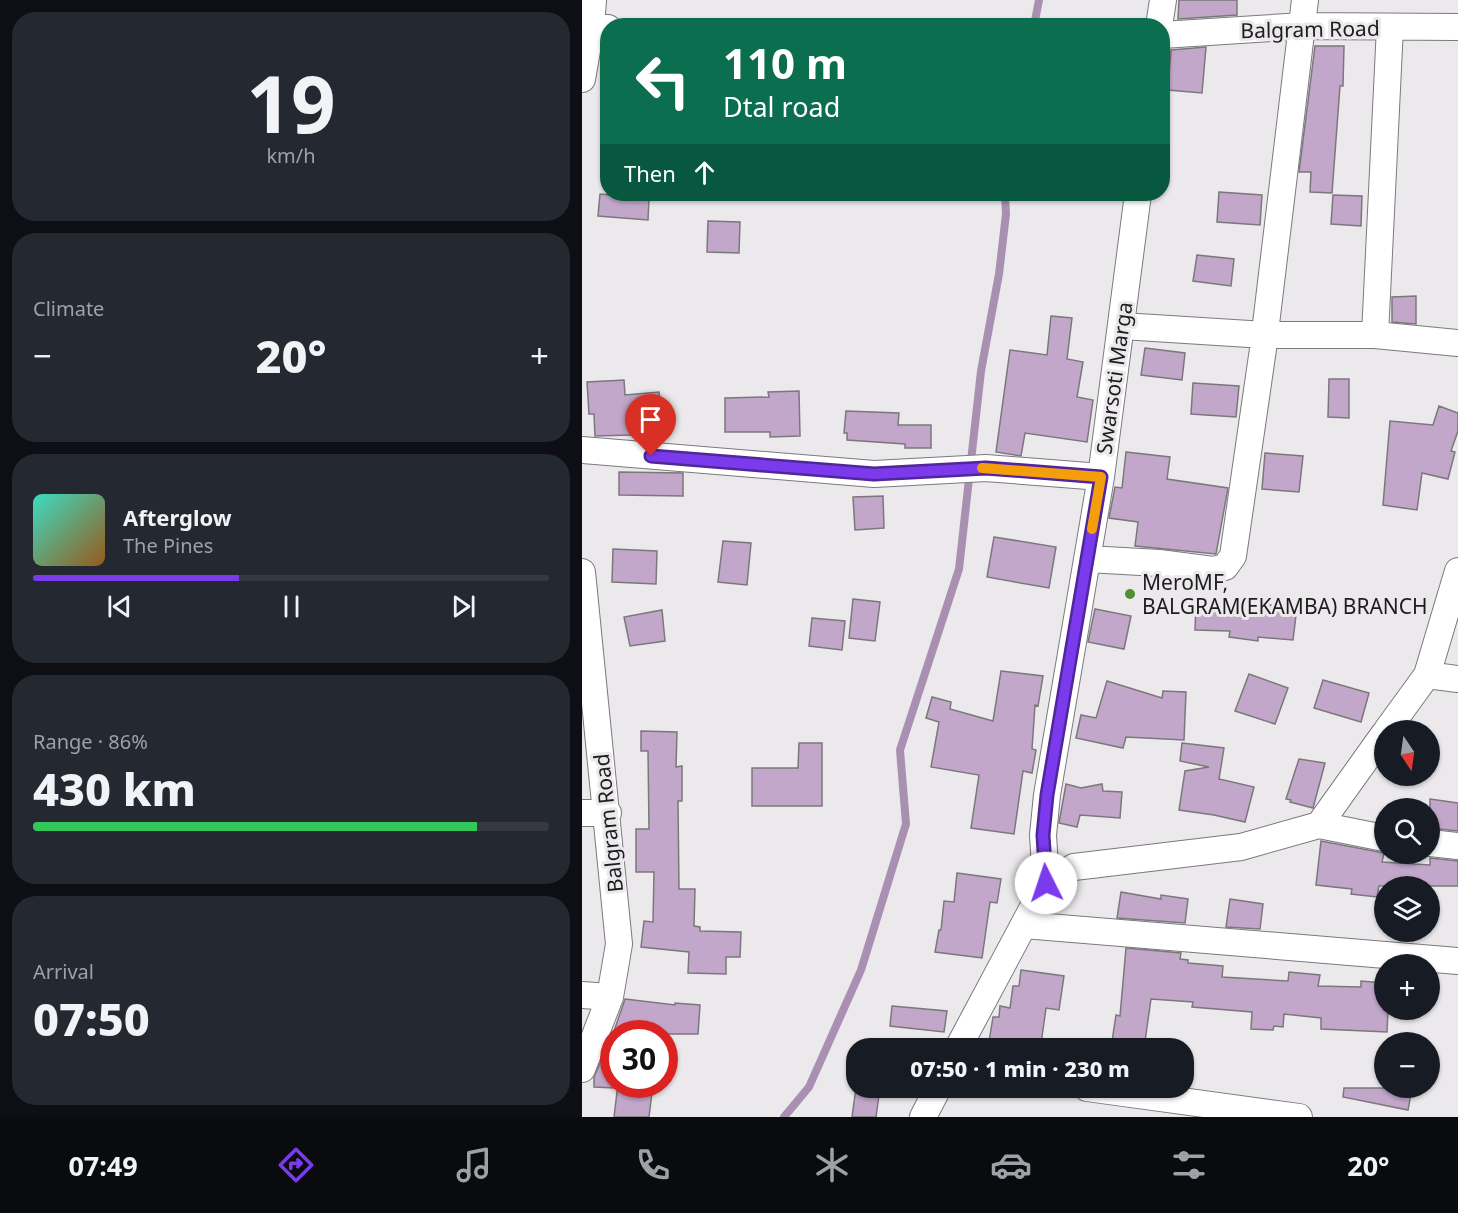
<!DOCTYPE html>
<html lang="en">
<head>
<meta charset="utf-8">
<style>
  body { margin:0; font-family:"Noto Sans",sans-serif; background:#242831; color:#f1f3f6; height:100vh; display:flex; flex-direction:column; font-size:22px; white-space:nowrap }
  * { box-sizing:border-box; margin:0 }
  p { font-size:20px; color:#9ea1a6 }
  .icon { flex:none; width:33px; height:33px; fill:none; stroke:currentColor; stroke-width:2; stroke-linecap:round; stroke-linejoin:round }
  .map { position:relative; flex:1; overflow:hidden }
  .panel { display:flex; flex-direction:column; gap:12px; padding:12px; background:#0d0f14; width:582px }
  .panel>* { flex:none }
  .banner { position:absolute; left:18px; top:18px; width:570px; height:183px; border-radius:24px; box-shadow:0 2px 4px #0004; background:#0b6e4f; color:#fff; overflow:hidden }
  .needle { width:39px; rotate:167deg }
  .tools { position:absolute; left:792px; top:720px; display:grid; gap:12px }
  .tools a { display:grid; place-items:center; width:66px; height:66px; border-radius:50%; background:#171b24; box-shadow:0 2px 4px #0004; font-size:30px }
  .speed { position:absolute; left:18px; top:1020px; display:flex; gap:12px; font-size:30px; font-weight:700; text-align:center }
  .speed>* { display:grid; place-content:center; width:78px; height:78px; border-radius:50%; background:#171b24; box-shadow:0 2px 4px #0004; line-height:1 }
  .speed .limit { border:9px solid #d22; background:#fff; color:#111 }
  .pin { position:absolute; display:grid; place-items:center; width:51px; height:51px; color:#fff; margin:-62px -26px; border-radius:50% 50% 50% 0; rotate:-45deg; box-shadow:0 0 6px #0007 }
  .pin .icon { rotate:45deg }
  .me { position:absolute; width:66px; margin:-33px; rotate:356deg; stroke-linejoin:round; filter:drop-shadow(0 0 4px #0008) }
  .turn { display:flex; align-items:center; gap:21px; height:126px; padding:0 24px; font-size:27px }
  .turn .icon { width:78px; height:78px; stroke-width:2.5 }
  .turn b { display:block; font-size:42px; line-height:51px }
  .then { display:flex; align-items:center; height:57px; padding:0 24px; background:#0003; gap:12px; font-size:22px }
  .big { font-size:45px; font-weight:800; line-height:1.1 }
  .panel .tile { flex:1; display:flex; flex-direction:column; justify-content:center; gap:9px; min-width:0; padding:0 21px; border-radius:24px; background:#242831 }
  .panel .dial { align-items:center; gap:0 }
  .dial b { font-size:78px; line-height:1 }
  .song { display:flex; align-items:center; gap:18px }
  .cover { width:72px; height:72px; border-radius:9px; background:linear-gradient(135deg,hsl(170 70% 55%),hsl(30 70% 35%)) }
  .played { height:6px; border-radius:3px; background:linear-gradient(90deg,#7c3aed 40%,#363941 40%) }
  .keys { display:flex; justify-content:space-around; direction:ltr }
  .heat { display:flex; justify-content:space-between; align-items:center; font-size:33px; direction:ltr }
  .charge { height:9px; border-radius:4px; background:linear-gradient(90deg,#34c759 86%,#363941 0) }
  .trip { position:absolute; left:264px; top:1038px; width:348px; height:60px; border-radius:24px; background:#171b24; box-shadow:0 2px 4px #0004; font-weight:800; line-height:60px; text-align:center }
  .tabs { display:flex; height:96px; justify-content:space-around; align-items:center; background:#090b0e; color:#9ea1a6 }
  .tabs .icon { width:42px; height:42px }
  .tabs .on { color:#7c3aed }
  .tabs b { font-size:27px; color:#f1f3f6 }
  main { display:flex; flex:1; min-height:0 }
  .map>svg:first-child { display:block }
</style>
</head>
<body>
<main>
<section class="panel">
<div class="tile dial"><b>19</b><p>km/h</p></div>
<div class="tile"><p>Climate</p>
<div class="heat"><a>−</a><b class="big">20°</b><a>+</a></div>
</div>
<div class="tile">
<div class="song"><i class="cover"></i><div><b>Afterglow</b><p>The Pines</p></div></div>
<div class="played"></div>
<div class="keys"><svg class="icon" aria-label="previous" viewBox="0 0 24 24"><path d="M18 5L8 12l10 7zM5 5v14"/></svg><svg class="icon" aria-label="pause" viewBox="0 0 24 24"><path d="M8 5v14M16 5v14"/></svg><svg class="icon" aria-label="next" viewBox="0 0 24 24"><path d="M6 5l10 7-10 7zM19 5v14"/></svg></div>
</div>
<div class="tile"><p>Range · 86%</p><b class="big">430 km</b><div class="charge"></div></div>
<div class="tile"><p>Arrival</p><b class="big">07:50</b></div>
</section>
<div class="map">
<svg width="876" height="1117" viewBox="0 0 876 1117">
  <rect width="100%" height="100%" fill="#ece9ed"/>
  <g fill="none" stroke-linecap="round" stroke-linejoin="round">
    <path stroke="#a98fb2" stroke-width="8" d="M452,26L457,0
      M202,1117L227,1087L279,970L324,824L318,750L377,569L399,371L417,274L424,214L423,194"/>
  </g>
  <path fill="#c2a7cb" stroke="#7a787b" stroke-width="1.5" d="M597,0H655V15L596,19Z
    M733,46H762L761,86H758L750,193L728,192L729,172H717Z
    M624,47L620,93L586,90L589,50Z
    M637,192L680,195L678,225L635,222Z
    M18,194L67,199L66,220L16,216Z
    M751,195L780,196L779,226L749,224Z
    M126,221L158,222L157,253L125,252Z
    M615,255L652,259L649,286L611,281Z
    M834,296V324L810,322V297Z
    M469,316L490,318L485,359L501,362L495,397L511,400L505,442L443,433L439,456L414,452L428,350L465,355Z
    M563,348L603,353L600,380L559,375Z
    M747,379H767V418L746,417Z
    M42,380L43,395L77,392L80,426L49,428L50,435L13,436L12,414H7L5,382Z
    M611,383L657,386L654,417L609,414Z
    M217,391L218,436L188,437V432H143V398L187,397L186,392Z
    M857,406L876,413V431L869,451L873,452L866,479L840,473L835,510L801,505L808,421L851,425Z
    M264,411L317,413L316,425H349V448H323V444L265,440V433H262Z
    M544,452L588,457L585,479L646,488L634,554L553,546L556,522L527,518L533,487L540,488Z
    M683,453L721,456L717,492L680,489Z
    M37,472L101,473V496L37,495Z
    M301,496L302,528L273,530L271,497Z
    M412,537L474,547L467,588L405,577Z
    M141,541L169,543L165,585L136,582Z
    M31,549L75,551L74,584L30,582Z
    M271,599L298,602L293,641L267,638Z
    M651,602L715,607L711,640L676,637V641L647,637L648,631L613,630L614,604H651Z
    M513,609L549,616L542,649L506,642Z
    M80,610L83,641L48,646L42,617Z
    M230,618L263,621L260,650L227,646Z
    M419,671L461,676L456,706L453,705L450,749L454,750L450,773L441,771L432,834L389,828L397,775L349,767L357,722L344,718L350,697L369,702L368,709L411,721Z
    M667,674L706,688L693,724L653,711Z
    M741,680L787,693L779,722L732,708Z
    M525,681L580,698L581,691L604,692L602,740L544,737L541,748L494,738L499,715L514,718Z
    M59,731L95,732L94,767L100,766V801H96L97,889H113L112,926L118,927V931L159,932L158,957H144V974L106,973L107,952L59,947L62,921L71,922L72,872H54V829H67L66,751H59Z
    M217,743H240V806H170V768H216Z
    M600,743L642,748L637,779L672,787L663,822L632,815L597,810L603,771L627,767L598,761Z
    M717,759L743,763L731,808L708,802L709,800L704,799Z
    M484,784L499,788L520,784L521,791L540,792L538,818L498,815L495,827L477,823Z
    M848,799L876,803V831L848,828Z
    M739,841L802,853L800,862L848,865V858L876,861V886H797L795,897L769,894L770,889L734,885Z
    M375,873L419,879L415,903L408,902L400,958L353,952L357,930H359L362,901L372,902Z
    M539,892L579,899V895L606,899L603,923L535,918Z
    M648,899L681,904L678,929L644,927Z
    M544,948L599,953L598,959L606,960V963L641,966L640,977L706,981L707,972L738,975L736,986L779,987V981L802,983V1010H806L805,1032L739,1029V1018L702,1014L701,1027L692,1026L691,1030L669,1029L670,1012L610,1007L611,1002L569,999L562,1048H529L534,1015L538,1016Z
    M439,970L482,976L477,1010L464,1008L459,1044L437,1041L436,1048H406L411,1017H417L418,1006L428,1008L431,986H437Z
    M43,999L93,1005V1003L118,1005L116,1034H31Z
    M310,1006L365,1011L362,1032L308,1026Z
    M19,1061L32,1062V1088L12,1087V1077Z
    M36,1084H71L67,1117H32Z
    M274,1088H298L294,1117H270Z
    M762,1088H830L826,1110L761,1097Z"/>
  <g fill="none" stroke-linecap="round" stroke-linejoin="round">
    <defs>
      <path id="street" d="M577,26L581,0
        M0,28H9L11,0
        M580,35L721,26L876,27
        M0,79L9,28H26
        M540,326L683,335H793L876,343
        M793,335L808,27
        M0,450L292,474L404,468L519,477
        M505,559L577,563L631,570L643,567L651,556L681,349L723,0
        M0,572L37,944L28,997L0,1069
        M845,675L876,679
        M805,730L845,675L876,571
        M0,813H26
        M737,825L802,838
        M848,843L876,846
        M464,883L461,835L465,795L519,477L556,194
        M442,925L876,961
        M0,995L28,997
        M376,1048L464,883L492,867L659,847L737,825L802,734
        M505,1088L717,1117
        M341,1117L356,1088"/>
    </defs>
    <use href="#street" stroke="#7b797c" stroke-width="28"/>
    <use href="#street" stroke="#fff" stroke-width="26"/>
  </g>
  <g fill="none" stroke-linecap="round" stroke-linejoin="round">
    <defs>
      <path id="route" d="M69,456L292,474L404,468L519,477L465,795L461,835L464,883"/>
    </defs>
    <use href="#route" stroke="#51269a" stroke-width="15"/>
    <use href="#route" stroke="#7c3aed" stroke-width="10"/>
    <path stroke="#f59e0b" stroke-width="10" d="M400,468L519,477L510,529"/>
  </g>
  <circle fill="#509031" stroke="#ece9ed" stroke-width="2" cx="548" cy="594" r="6"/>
  <g text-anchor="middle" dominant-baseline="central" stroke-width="6" stroke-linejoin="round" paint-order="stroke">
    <g font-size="21" fill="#1e1d1e" stroke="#ece9ed">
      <text transform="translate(728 29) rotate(-1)">Balgram Road</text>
      <text transform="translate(532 378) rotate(-82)">Swarsoti Marga</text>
      <text transform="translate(26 823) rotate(-96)">Balgram Road</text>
    </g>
    <g font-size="21" fill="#1e1d1e" stroke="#ece9ed" text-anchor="start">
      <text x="560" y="582">MeroMF,<tspan x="560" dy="24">BALGRAM(EKAMBA) BRANCH</tspan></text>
    </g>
  </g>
</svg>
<div class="tools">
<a><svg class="needle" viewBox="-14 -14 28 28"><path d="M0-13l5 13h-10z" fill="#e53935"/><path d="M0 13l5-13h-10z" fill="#9ea1a6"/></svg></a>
<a><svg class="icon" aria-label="search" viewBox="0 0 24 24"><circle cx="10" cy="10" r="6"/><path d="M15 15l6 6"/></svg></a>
<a><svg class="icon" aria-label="layers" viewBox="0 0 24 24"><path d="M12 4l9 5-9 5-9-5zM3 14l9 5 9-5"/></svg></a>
<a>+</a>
<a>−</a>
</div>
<div class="speed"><div class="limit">30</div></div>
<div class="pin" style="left:69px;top:456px;background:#d93025"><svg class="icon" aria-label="arrive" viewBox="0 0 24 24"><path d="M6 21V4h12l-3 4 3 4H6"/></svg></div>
<svg class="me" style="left:464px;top:883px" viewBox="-20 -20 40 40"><circle r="19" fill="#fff"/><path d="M0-13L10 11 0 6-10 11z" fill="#7c3aed"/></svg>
<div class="trip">07:50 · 1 min · 230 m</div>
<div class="banner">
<div class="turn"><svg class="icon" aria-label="left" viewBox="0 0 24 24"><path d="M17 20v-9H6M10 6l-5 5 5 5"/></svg><div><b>110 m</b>Dtal road</div></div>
<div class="then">Then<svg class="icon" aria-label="ahead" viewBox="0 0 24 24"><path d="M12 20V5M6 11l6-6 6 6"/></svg></div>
</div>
</div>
</main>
<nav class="tabs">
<b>07:49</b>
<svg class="icon on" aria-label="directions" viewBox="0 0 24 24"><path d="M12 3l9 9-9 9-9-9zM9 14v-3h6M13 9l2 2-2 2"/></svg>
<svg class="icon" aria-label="music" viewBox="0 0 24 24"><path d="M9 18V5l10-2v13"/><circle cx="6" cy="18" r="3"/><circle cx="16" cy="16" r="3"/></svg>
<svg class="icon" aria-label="phone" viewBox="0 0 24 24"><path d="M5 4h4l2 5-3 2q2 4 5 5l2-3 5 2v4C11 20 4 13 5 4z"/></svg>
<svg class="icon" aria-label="climate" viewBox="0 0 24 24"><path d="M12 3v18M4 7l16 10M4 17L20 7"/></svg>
<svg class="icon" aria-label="car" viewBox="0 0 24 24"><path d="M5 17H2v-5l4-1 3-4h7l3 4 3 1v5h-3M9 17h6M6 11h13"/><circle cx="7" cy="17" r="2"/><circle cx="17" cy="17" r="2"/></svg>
<svg class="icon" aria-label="filters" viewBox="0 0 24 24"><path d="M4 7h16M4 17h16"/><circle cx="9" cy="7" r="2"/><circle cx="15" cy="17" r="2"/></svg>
<b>20°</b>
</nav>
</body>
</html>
